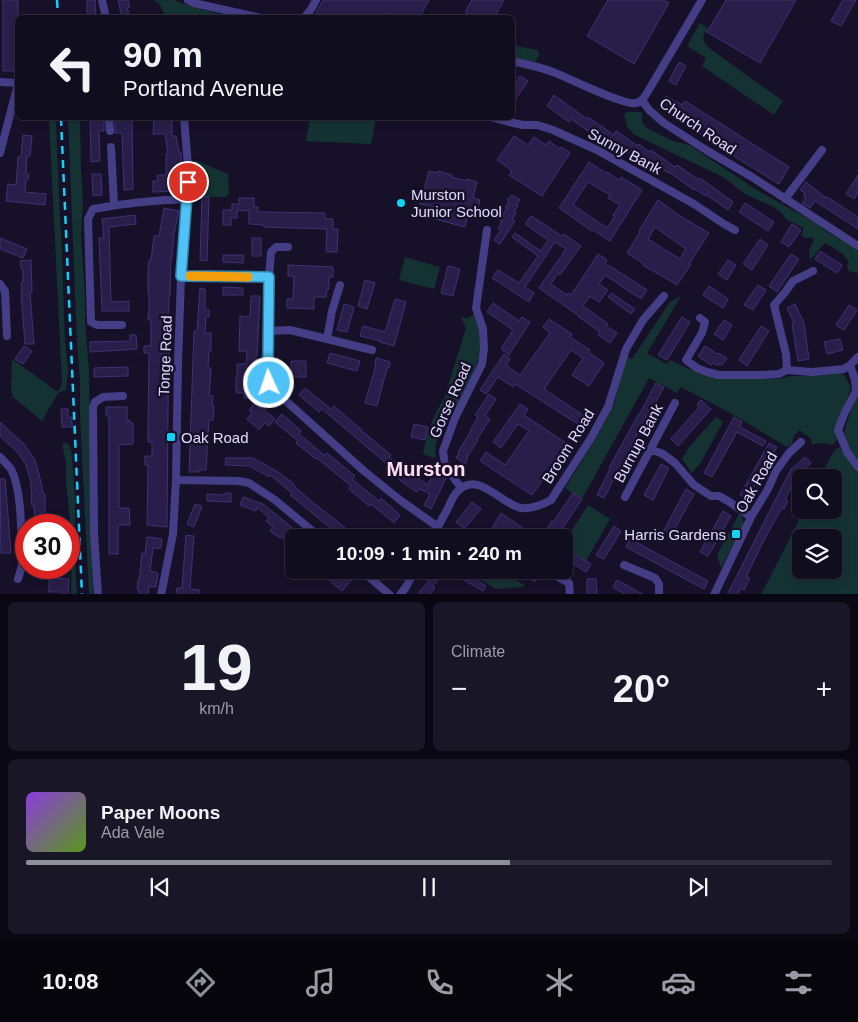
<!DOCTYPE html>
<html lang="en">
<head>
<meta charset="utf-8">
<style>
  body { margin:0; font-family:Helvetica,sans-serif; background:#191628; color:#f1f3f6; height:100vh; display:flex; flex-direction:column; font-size:19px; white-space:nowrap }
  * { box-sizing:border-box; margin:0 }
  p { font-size:16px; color:#9c9ca4 }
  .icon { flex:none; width:28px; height:28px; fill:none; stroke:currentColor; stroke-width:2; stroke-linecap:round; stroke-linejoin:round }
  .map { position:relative; height:594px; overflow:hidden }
  .drawer { display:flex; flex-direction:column; gap:8px; padding:8px; background:#090711; flex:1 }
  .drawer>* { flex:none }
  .banner { position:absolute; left:15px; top:15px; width:500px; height:105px; border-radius:8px; box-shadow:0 2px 8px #0003,0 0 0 1px #302d3d; background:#100d1f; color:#f1f3f6; overflow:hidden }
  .controls { position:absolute; left:792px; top:469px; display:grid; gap:10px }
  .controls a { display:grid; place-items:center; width:50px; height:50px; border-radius:8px; background:#100d1f; box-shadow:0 2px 8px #0003,0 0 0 1px #302d3d; font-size:25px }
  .speed { position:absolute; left:15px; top:514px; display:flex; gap:10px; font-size:25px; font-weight:700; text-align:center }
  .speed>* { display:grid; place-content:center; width:65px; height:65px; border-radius:50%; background:#100d1f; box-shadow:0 2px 8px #0003,0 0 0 1px #302d3d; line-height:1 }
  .speed .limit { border:8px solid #d22; background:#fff; color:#111 }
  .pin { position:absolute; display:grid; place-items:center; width:42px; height:42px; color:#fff; margin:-21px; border:2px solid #fff; border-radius:50%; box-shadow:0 1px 5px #0007 }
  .me { position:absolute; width:55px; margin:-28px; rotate:357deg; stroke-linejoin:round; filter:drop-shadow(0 0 4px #0008) }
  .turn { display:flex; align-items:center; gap:18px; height:105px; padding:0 25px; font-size:22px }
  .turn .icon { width:65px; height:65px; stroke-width:2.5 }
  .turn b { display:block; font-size:35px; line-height:42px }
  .big { font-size:38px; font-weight:600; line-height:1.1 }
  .drawer .widget { flex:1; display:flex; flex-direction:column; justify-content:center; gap:8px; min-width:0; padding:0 18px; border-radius:8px; background:#191628 }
  .drawer .dial { align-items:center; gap:0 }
  .dial b { font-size:65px; line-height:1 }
  .song { display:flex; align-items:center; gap:15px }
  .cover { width:60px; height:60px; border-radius:8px; background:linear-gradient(135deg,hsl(270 70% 55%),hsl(90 70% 35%)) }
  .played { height:5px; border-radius:2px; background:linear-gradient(90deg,#8c9099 60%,#302d3d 60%) }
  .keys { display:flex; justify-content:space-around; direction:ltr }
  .heat { display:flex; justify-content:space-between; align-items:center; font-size:28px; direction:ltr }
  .drawer .tiles { flex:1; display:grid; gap:8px; grid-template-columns:1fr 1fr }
  .widget:last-child { grid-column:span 2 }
  .trip { position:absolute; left:285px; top:529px; width:288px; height:50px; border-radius:8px; background:#100d1f; box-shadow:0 2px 8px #0003,0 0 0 1px #302d3d; font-weight:600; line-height:50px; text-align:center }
  .tabs { display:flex; height:80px; justify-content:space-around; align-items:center; background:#06050c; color:#9c9ca4 }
  .tabs .icon { width:35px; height:35px }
  .tabs .active { color:#8c9099 }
  .tabs b { font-size:22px; color:#f1f3f6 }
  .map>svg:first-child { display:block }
</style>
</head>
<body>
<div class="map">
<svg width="858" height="595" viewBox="0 0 858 595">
  <rect width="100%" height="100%" fill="#161129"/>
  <path fill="#153233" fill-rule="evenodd" d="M154,0H175L178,2L229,17H166L160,5Z
    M700,23L709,29L707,32H705C702,39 703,42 709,48L783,101L774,115L702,66L706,58L687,46Z
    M512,44L521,47L538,50L539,55L535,62L513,58Z
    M630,112H642V123L647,128L673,141L689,145L760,192L816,223C828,235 845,240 858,251V273L849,271L847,266L849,262L843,254L826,243C819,247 817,255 810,259L809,250L814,239L810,237L807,238L801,236L804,228L786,219L781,212L774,207L745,194L725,178L635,135L627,127L624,113Z
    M49,118H56L57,151L62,257L65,341L68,370L66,390L58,393L42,421L13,397L11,390L12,359L58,392L62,383Z
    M68,118H80L81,168L83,202L81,235L85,299V321L89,370L93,594H89L80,416V382L77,341Z
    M310,118H376L371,144L306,141Z
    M195,160L228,174L229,194L226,197H194Z
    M405,257L440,267L434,289L399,280Z
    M681,296L647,353L667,364L670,360L687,368L709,376L730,379H779L791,376L821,375L842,372L851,387L840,421L837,440L832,445L823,443L812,444L811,438L804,434L800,430L794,435L792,444L787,447L730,413L681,387L677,393L649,378L582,499L565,488L596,438L614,404L627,357L632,359L670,302Z
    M475,314C477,322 481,332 481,341C480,365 466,388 457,409L452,408C446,420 432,443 436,456L434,458L423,454C428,432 431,418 444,399L466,328L461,317L468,318Z
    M858,389V461L847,447L844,432Z
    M716,417L723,422L700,464L692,473L682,459L689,447Z
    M64,443L68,444L71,449L72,457L75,496V555L77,594H71L72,539L66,482V462L62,444Z
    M839,447L858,471V594L761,595L804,510H834V478L820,477L834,451ZM801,538H834V570H801Z
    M588,505L610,519L586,561L566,548L569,543L568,541L572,535L570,533Z
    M739,514C744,518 744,522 743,527L721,568L717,555Z
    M490,570H502L524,585L523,587L496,589L483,581Z"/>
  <path fill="#291e49" stroke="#413174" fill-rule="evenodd" d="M3,0H18V71H3Z
    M87,0H95L96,18H87Z
    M118,0H128L130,7L127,8L130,18H122Z
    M323,0H429L419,18H396L387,13L385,18H319L315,15Z
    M472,0H504L494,18H474L465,12Z
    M608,0H663L669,3L634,64L587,36Z
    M726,0H796L760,63L707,32Z
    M843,0H856L841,26L831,21Z
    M679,62L686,66L676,85L669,81Z
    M520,76L528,81L512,104V87Z
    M554,95L587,119L588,117L614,135L616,131L638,146L639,144L649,152L651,150L675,167L677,165L699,180L700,178L733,202L728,210L707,195L706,196L695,189L694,190L669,172L668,173L647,158L645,161L633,153L632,155L607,137L605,140L589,129L588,131L571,119L569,122L547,106Z
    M666,96L682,105L685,101L789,167L779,184L724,150L674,117L675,115L660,106Z
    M90,118H104V131H99L100,161L91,162Z
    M115,118H132L133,189L124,190L122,133H115Z
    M154,118H172V136H176L179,152H181L182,175V191L153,192V181H158L157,175H166V154H168L165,134H153Z
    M23,135L32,136L30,156H27L26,174H29L28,180H26L25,192L46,194L45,205L6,201L8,184L16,185L18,157H21Z
    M514,136L528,145L534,137L546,145L549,141L560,149L561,147L570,153L542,196L509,175L512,171L497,160Z
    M589,162L606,173L607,172L619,180L621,177L642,190L610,241L593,230L592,231L559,208ZM588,182L610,195L608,198L620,205L613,215L615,216L607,228L573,205Z
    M429,171L437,173L438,171L452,175L451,177L467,181V179L477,182L473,198L480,200L478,209L470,207L465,227L431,218L434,207L420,204Z
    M92,174H101L102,195L93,196Z
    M858,175V193L854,199L846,194Z
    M806,182L826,198L827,197L858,217V229L815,201L810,208L802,203L806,198L803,196L805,193L800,190Z
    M512,195L520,200L516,205L518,206L514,212L516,213L512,219L515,221L500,244L494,240L501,230L498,228L502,221L500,220L504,215L503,214L507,208L505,207L509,202L507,200Z
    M202,197H209L207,261L200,260Z
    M239,198H254V207H258V212L325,213V219H333V229H338L337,252H326L327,229L264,227V225L249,224V211L237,210V218H231V225H223V210H232V204H239Z
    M658,200L680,216L709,233L689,264H691L677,285L643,265L644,264L627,253L640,232L639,231ZM655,227L686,249L680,259L648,239Z
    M745,203L774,222L768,231L739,212Z
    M164,208L179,211L174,234L172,258L171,257L170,296H169L167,527L147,525L148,465H145V456H152V442H148V430L149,353H144V346H151V320H148V314H149V294H148V269L149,260H151L154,236H159Z
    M135,215L136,224L109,227L111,302L129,301V311H102L99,238H104L102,219Z
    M531,216L562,236L564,234L581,246L560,275L558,273L551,284L567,295L568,293L571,295L598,254L607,260L605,263L647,290L641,299L605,275L599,284L608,290L599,302L590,296L583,306L608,324L606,326L617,333L610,343L598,335L600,332L579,317V316L539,288L566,249L555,242L525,287L534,293L529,302L492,278L498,270L519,283L538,256L512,237L515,233L541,251L548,240L525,224Z
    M792,224L801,230L789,247L781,242Z
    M0,238L27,249L23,258L0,249Z
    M252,238H261V256H252Z
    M760,239L768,245L752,270L743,264Z
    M820,251L842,265L837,273L815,259Z
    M791,254L799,259L777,292L769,286Z
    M223,255H244L243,263L223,262Z
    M31,260L32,292H30L34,344H25L21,294H22L21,283L23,282V269H21L20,261Z
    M728,260L736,265L727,280L718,274Z
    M288,265L333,267V277H329V289H327L326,297H314V309L287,308V299H293L294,276H288Z
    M448,266L460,269L453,296L441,293Z
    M365,280L375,283L367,309L358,306Z
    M758,285L766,290L753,310L744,305Z
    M709,286L728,299L723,308L703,295Z
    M223,287L243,288V295H223Z
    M200,288L205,289V310H209V317H206L205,333H211V351H209L208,368H211L209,396H213L212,406H214L213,420H209L206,470H199V472H189L194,331H197Z
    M611,293L635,309L631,314L608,297Z
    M251,296H260L257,356H256L253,398H244V393H236V377H237V364H246L247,351H239L240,316L250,317Z
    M395,299L406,302L394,346L380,342L381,341L360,336L363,326L385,332Z
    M493,303L519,321L522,317L530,322L509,355L501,349L513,330L487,312Z
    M344,304L354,307L347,332L337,330Z
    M795,304L804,323L809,359L798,361L792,324L794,323L787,308Z
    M849,305L857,310L844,330L836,325Z
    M682,317L690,322L667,360L658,355Z
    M549,319L572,334L570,337L590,350L588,352L604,363L589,386L572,375L583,358L571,350L544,389L584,416L578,424L515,384L513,387L498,377L486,394L480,390L504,354L510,359L506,365L520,375L550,333L543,327Z
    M724,320L732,325L723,340L714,334Z
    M761,326L769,331L747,366L739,360Z
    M130,335H136L137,349L90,352V342L130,341Z
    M840,339L843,350L827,354L824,342Z
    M24,346L32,351L23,364L15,359Z
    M705,346L717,354L718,353L727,358L722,365L719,364L718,366L713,363L711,365L698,356Z
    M330,353L360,361L357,371L327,363Z
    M376,358L390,362L389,368H387L377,406L365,403L376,365L375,364Z
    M291,361H306V377H291Z
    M128,367V376L94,377V368Z
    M656,383L664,387L648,416L647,415L604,498L597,495L610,469L609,468L638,415H639Z
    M305,388L331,409L334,406L362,430H361L391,455L389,457L415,479L416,477L428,485L434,472L446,478L431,509L424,505L430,494L420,489L417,492L406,485L385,468L388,465L322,409L319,412L299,395Z
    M489,394L496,399L485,416L490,419L477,439L478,440L467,457H468L465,464L456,458L459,453L458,452L471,431H470L478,417L475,415Z
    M701,400L711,409L678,446L671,439L699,407L697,404Z
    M255,402L275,419L269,426L265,423L259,430L247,419L252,413L249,410Z
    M520,404L528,409L524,415L569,445L549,474L551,475L548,480L544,478L532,495L480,461L486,452L505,465L529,431L518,424L501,448L493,442Z
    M106,407H127V421L130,420V423H133V444L119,445V508H129L130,525H118V554H109V416H106Z
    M61,409H68V418L72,417V427H62Z
    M282,414L301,431L299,434L324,455L327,453L355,476L352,479L379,501L381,498L400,515L394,523L371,504L369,506L349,489L351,486L317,458L316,459L296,443L298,441L275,422Z
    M734,417L742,422L740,427L766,441L763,446L737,432L712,477L704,473Z
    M0,422L24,444L35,460L41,482L43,494H45V521L35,522L34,506H32L31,495H32L30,478L26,465L18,453L0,436Z
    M414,424L428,427L425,440L411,437Z
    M769,443L777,447L747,499L740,495Z
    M805,457L811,463L800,473L785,499L788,501L784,509L782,508L765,538L746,577L750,578L744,590L741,588L737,595H727L791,469Z
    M226,458H253L280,473L294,484V486L310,500L358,538H343L290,495L292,493L270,475L269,477L249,466L225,465Z
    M661,464L669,468L653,500L644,495Z
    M0,479H5L11,553H1Z
    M686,489L694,494L672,534L664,530Z
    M225,493H231V502L207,501V494L225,495Z
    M573,493L582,499L556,538H541L552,521L553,522Z
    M243,497L263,504L305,538H294V547L281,537L280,538L270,531L273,527L266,521L269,518L257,507L256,511L240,505Z
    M472,502L481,509L464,529L456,522Z
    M195,504L202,506L194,527L187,524Z
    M723,511L731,516L708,556L700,552Z
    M501,513L537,538H515L503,529L497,538H486Z
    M614,526L621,531L604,559L596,555Z
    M186,535L194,536L190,589L199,590V595H176L177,588H182Z
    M147,537L162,539L161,548H153L150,571L158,573L156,587L149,586L148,595H139V590L137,589L138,580L139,581L142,553L145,554Z
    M630,539L708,581L704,589L626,547Z
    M567,550L591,564L586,572L564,558V555Z
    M40,568H52V578L69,579L68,595H61V592H49V579H40Z
    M317,570H346L354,577L342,591Z
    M432,570H445L433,586L435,588L429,595H417L431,578L428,576Z
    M461,570L466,574L469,570H480L475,579L486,586L483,591L457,576Z
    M517,570H534L540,574L535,582Z
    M587,579H596L597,595H587Z
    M617,580L644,595H626L613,587Z"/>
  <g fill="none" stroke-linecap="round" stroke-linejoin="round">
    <path stroke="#443e86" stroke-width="8" d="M102,0L106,18
      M188,0L194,3L261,18
      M304,18L312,8L316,0
      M512,61C526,64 540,67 553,72C569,78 624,106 636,103C641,102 644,98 647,93L702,0
      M0,82L18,83
      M642,100L649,110L664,123L706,150L752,177L858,246
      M109,118L110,131
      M494,118L509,122L523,125H537L553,130L597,150L694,204L724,224L735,230
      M111,147L114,205
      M0,153L18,84
      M785,199L822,150
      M288,247H276L271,252L269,277L268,363L269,383L286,401L364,471L400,500L438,527
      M181,276L269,277
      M0,284L5,291L7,336
      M700,318L705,322L702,333L686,360L697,368L707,372L719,375H760L779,374L787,370L812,372L844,369L850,365L858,357
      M122,325H97L91,322L88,219L93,209C125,203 154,200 187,199
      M269,331L290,330L372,350
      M327,339L332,311L340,285
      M850,365L855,380L856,391L845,412L838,430L847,452L858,467
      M787,370L786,354L774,305L786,291L793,281L813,271
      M650,449L663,454L675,463L694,485L711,496H719L728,501L751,517
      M0,457C4,461 8,465 11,469C22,490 21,532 22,556V566L18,579
      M176,480L239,481L249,483L275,500L321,538
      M461,488L445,466L443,451L455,418L482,364L484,348L483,329L476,308L487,230
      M625,497L675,403
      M432,538C437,528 442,519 447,510C450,504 452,498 456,493C477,468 500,504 521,508C532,509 542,505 551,500L591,438L608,407L626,349L643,320L664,296
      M624,565L655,578L659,584V595
      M361,570L390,595
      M551,573L569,583L570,595
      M98,595L94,533L93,407L95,402L103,397L123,396
      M161,595L173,534L176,480L178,364L181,276L187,199L188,166L184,118
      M400,595L406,587L415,570
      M714,595L751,517L768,489L776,471L789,453L801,442"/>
    <path stroke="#0ed4f6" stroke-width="2.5" stroke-dasharray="8 6" stroke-linecap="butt" d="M57,0L58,18
      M61,118L82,595"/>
  </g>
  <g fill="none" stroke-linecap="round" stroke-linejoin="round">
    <defs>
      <path id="route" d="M188,182L181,276L269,277L268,363L269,383"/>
    </defs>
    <use href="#route" stroke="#337fa1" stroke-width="12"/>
    <use href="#route" stroke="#4fc3f7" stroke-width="9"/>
    <path stroke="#f59e0b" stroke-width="9" d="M190,276L248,277"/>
  </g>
  <g fill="#0ed4f6" stroke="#161129" stroke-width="2">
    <circle cx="401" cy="203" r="5"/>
    <rect x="166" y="432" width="10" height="10" rx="2.5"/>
    <rect x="731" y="529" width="10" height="10" rx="2.5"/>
  </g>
  <g text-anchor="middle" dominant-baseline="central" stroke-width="5" stroke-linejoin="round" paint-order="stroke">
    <g font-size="15" fill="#e0dafe" stroke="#161129">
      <text transform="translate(698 126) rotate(34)">Church Road</text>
      <text transform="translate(625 151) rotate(28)">Sunny Bank</text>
      <text transform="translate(165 356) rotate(-88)">Tonge Road</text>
      <text transform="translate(450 400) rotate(-66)">Gorse Road</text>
      <text transform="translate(638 443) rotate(-62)">Burnup Bank</text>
      <text transform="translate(568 446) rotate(-58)">Broom Road</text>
      <text transform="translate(756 482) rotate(-60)">Oak Road</text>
    </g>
    <g font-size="15" fill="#e0dafe" stroke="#161129" text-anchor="start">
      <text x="411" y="194">Murston<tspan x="411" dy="17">Junior School</tspan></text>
      <text x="181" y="437">Oak Road</text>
      <text x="726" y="534" text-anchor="end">Harris Gardens</text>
    </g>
    <g font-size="20" font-weight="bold" fill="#fedcf0" stroke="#161129">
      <text x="426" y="469">Murston</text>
    </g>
  </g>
</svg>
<div class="controls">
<a><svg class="icon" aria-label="search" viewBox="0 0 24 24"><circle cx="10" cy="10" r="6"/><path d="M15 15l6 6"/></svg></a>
<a><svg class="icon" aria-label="layers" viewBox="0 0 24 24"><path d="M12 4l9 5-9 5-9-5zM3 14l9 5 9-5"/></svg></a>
</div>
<div class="speed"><div class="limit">30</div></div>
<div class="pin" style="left:188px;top:182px;background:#d93025"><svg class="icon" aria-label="arrive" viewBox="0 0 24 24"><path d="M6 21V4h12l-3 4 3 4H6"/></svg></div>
<svg class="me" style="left:269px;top:383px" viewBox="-20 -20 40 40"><circle r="17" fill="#4fc3f7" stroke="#fff" stroke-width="3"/><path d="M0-11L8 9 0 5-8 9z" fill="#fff"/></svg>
<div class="trip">10:09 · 1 min · 240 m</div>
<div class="banner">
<div class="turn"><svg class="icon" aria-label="left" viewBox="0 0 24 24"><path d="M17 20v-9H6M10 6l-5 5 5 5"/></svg><div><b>90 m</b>Portland Avenue</div></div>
</div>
</div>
<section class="drawer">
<div class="tiles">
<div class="widget dial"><b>19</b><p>km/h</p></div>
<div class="widget"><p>Climate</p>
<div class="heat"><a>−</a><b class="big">20°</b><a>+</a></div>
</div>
<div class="widget">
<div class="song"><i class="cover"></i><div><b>Paper Moons</b><p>Ada Vale</p></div></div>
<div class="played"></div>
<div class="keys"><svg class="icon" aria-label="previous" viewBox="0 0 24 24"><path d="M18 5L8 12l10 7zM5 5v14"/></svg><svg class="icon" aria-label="pause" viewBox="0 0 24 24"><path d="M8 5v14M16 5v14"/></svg><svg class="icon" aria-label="next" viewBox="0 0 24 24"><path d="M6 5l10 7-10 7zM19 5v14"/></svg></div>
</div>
</div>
</section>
<nav class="tabs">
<b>10:08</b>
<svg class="icon active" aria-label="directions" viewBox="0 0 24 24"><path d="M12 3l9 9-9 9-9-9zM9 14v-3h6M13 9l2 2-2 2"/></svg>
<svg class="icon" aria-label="music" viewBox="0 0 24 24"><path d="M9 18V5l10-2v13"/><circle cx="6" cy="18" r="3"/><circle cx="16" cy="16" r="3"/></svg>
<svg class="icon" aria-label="phone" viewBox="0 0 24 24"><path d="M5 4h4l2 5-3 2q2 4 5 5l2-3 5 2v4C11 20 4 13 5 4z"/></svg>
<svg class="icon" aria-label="climate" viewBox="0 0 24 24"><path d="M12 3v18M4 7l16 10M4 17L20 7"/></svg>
<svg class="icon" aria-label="car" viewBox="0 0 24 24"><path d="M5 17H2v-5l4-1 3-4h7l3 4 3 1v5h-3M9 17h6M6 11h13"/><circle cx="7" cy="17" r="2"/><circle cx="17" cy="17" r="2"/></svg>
<svg class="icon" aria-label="filters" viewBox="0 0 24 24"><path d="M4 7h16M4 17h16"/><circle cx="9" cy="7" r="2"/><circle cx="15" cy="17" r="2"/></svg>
</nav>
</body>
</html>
